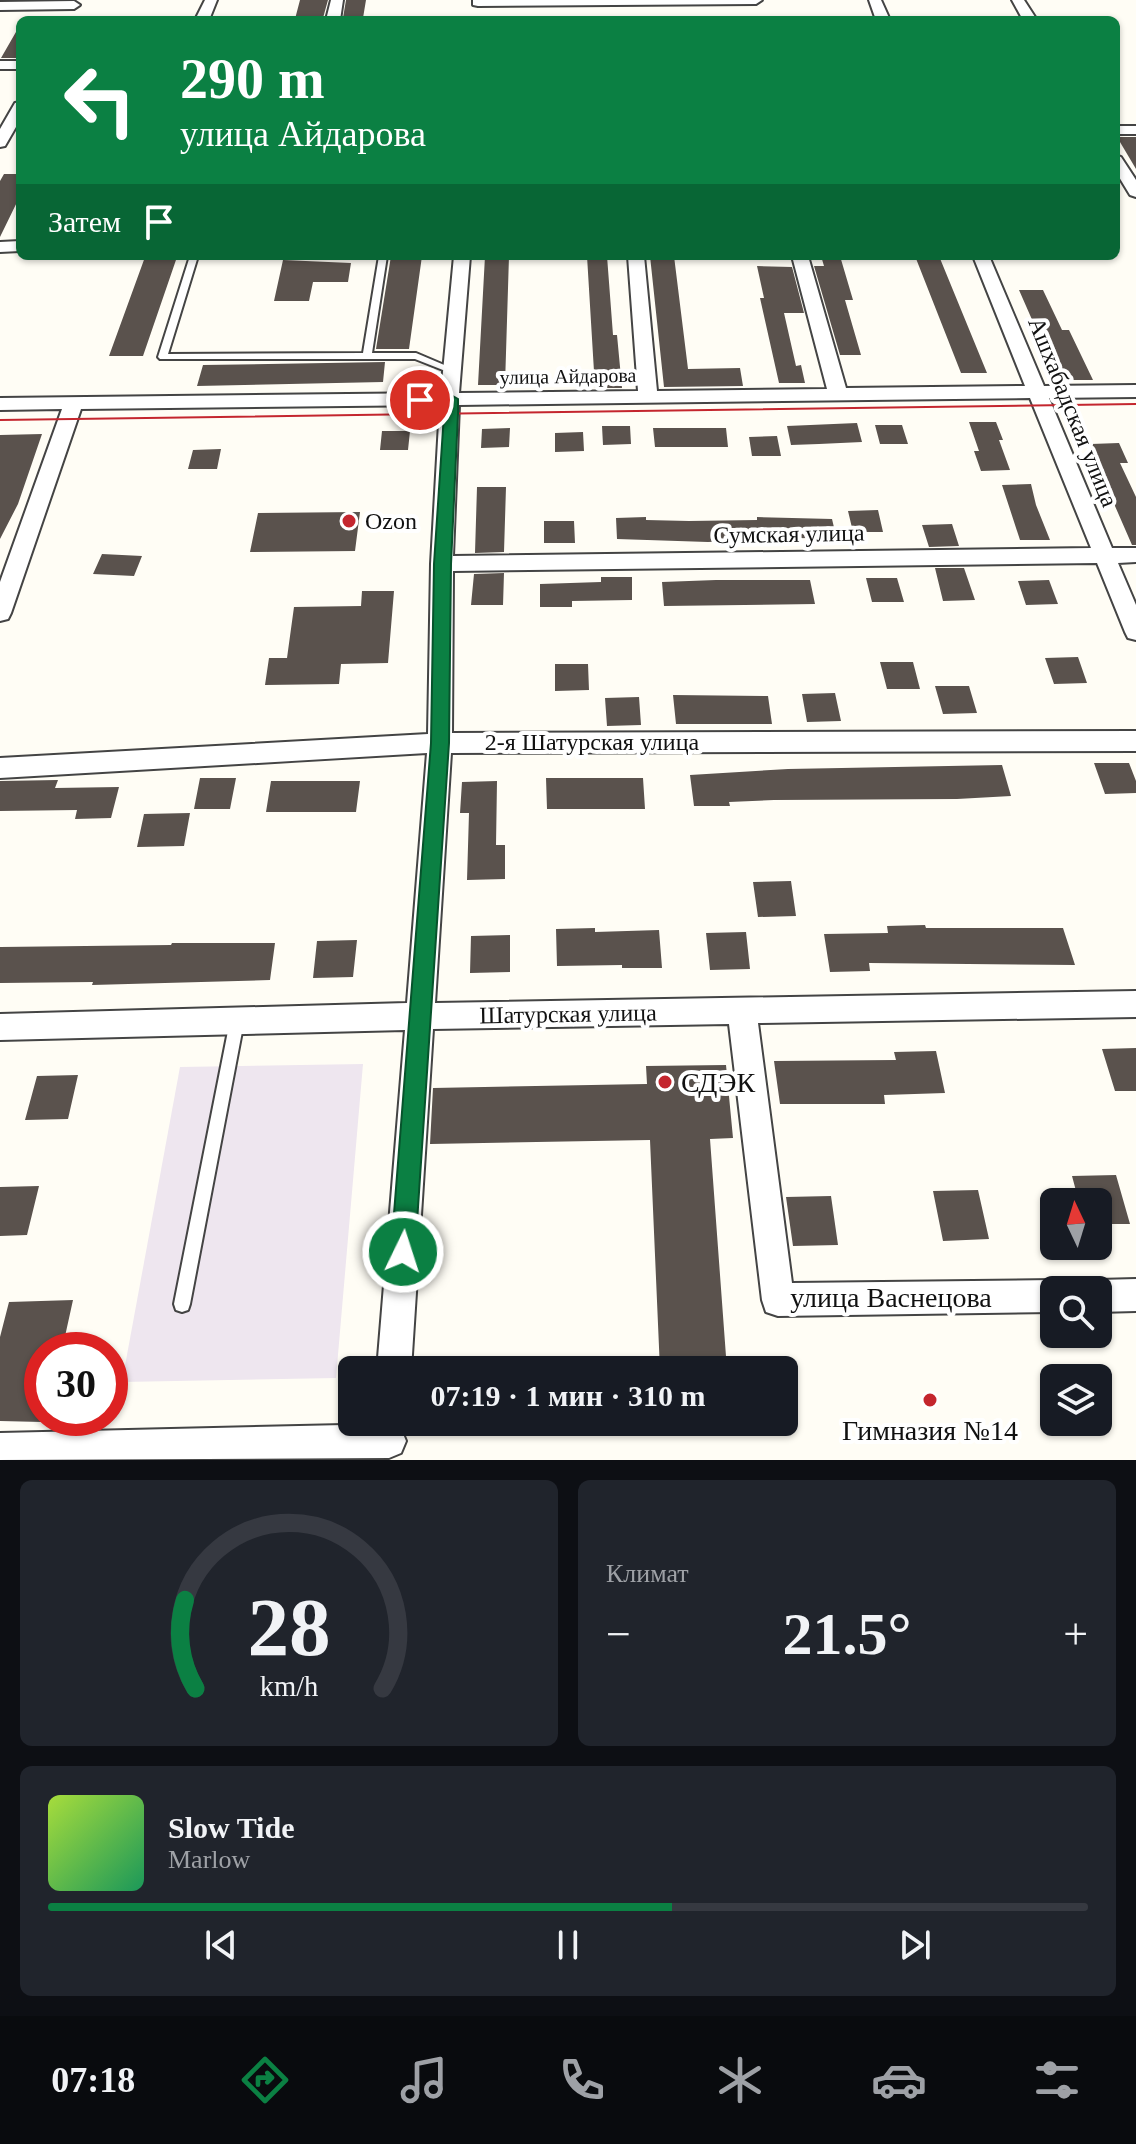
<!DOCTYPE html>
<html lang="ru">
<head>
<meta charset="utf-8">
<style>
  body { margin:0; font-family:"Times New Roman",serif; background:#20242c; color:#f1f3f6; height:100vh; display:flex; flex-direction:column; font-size:30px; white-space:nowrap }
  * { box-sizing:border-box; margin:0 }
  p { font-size:26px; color:#9ea1a6 }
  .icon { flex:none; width:44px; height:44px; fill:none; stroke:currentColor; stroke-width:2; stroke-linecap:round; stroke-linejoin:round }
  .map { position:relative; height:1460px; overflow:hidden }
  .details { display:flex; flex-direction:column; gap:20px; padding:20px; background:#0d0f14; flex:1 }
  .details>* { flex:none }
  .top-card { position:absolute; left:16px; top:16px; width:1104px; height:244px; border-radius:12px; box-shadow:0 2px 6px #0004; background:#0b8043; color:#fff; overflow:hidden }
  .needle { width:52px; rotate:356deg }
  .fabs { position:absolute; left:1040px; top:1188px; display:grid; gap:16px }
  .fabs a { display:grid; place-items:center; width:72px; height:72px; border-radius:12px; background:#171b24; box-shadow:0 2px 6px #0004; font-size:40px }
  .speed { position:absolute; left:24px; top:1332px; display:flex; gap:16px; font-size:40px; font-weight:700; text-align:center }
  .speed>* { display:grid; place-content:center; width:104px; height:104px; border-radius:50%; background:#171b24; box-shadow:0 2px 6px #0004; line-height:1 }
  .speed .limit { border:12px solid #d22; background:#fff; color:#111 }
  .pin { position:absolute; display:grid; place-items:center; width:68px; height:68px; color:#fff; margin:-34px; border:4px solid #fff; border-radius:50%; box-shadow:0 2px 8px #0007 }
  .me { position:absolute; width:88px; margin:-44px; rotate:4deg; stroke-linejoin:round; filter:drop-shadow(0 0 6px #0008) }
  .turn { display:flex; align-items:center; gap:28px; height:168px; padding:0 32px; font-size:36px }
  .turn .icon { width:104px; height:104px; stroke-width:2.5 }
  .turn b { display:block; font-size:56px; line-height:68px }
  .then { display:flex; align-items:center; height:76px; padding:0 32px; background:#0003; gap:16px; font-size:30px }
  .big { font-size:60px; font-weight:800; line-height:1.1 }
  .details .tile { flex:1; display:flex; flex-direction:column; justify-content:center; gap:12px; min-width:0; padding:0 28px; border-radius:12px; background:#20242c }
  .details .dial { align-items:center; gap:0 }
  .dial svg { height:208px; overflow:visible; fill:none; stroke:#363941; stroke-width:7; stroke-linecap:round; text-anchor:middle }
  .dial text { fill:#f1f3f6; stroke:none }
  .song { display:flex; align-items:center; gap:24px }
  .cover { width:96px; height:96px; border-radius:12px; background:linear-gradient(135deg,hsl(80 70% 55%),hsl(150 70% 35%)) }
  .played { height:8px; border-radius:4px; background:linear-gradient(90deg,#0b8043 60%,#363941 60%) }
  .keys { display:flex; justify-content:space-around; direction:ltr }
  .heat { display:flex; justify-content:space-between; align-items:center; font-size:44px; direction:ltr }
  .details .tiles { flex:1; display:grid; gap:20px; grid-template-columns:1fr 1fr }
  .tile:last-child { grid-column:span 2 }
  .trip { position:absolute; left:338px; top:1356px; width:460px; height:80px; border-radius:12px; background:#171b24; box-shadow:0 2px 6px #0004; font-weight:800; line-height:80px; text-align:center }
  .menu { display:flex; height:128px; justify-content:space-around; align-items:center; background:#090b0e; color:#9ea1a6 }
  .menu .icon { width:56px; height:56px }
  .menu .current { color:#0b8043 }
  .menu b { font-size:36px; color:#f1f3f6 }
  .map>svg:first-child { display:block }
</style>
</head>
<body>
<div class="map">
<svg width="1136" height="1460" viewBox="0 0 1136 1460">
  <rect width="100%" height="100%" fill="#fffdf5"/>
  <path fill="#eee6ef" d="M363,1064L336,1378L122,1382L180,1067Z"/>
  <path fill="#5a524d" d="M300,0H328L323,18L295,19Z
    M346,0H366L363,18H343Z
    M20,25V58H1Z
    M1117,137H1136V169Z
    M4,174H20V196L0,237V181Z
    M391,256H422L409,349H376Z
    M485,256H509L505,385H478Z
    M587,256H607L613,335H617L622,388H595Z
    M650,256H674L688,369L740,368L743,386L664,387Z
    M821,256H840L853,300H845L861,355H840L814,266H824Z
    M915,256H939L987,373H961Z
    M145,257H177L143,356H109Z
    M283,260L351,263L348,282H313L309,301H274Z
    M757,266L792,267L804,313H784L796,366L801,365L805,383H779L760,298H764Z
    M1019,290H1043L1062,330H1069L1093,380H1066L1044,331H1037Z
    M385,362L383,382L197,386L203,365Z
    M969,422H996L1003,440H999L1010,470L981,471L974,451H979Z
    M857,423L862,442L819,444L791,445L787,426Z
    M875,425H902L908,444H880Z
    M602,426H630L631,444L603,445Z
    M510,428L509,447L481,448L482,429Z
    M653,428H726L728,447H655Z
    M382,431H410L408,450H380Z
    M583,432L584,451L555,452V433Z
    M42,434L18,504L0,539V435Z
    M777,436L781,456H752L749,437Z
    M1119,443L1128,463H1120L1136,497V545H1132L1108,490H1104L1095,470H1103L1091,444Z
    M221,449L217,469H188L193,450Z
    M1031,484L1036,505L1050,540H1020L1002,485Z
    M477,487H506L504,552L475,553Z
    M878,510L883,532H853L848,511Z
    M360,512L355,551L250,552L258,513Z
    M646,517V520L689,521L757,520V517L832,519L837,540L807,541V538L708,542L617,539L616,518Z
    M544,521H574L575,543H544Z
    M952,524L959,546L929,547L922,525Z
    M102,554L142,556L134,576L93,574Z
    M935,568H964L975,600L943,601Z
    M504,573L503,605H471L474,574Z
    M601,577H632V600L572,601V607H540V584L601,582Z
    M866,578H897L904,602H872Z
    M716,580H810L815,604L664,606L662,582Z
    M1049,580L1058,604L1026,605L1018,581Z
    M362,591H394L388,663L341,664L339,684L265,685L269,658H287L294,607L361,606Z
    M1078,657L1087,683L1054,684L1045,658Z
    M880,662H913L920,689H887Z
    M555,664H588L589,690L555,691Z
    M935,686H969L977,713L943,714Z
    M835,693L841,721L807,722L802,694Z
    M673,695L768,696L772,724H676Z
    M639,697L641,725L607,726L605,698Z
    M1094,763H1129L1136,781V793L1105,794Z
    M1002,765L1011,796L957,799L774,800L729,802L730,806H694L690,775L788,769Z
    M200,778H236L230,809H194Z
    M546,778H643L645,809H547Z
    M58,780L55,788L119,787L111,818L75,819L77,810L0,811V781Z
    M271,781H360L356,812H266Z
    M497,781L496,845H505V879L467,880L469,813H460L462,782Z
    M190,813L184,846L137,847L144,814Z
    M791,881L796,916L758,917L753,882Z
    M925,925L926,928H1063L1075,965L869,963L870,971L830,972L824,934L888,933L887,926Z
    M595,928V932L659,930L662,968H622V965L557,966L556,929Z
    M746,932L750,969L710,970L706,933Z
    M510,935V972L470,973L471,936Z
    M357,940L353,977L313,978L317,941Z
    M172,943H275L270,980L92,985L93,982L0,983V947L171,945Z
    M1136,1048V1091H1115L1102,1049Z
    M936,1051L945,1093L884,1095L885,1104H780L774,1061L896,1060L894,1052Z
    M726,1065L733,1138L710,1139L727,1370H660L650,1140L430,1144L433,1088L647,1084L646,1066Z
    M78,1075L68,1119L25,1120L37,1076Z
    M1116,1175L1130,1224H1098V1202H1079L1072,1176Z
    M39,1186L27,1235L0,1236V1187Z
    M978,1190L989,1239L943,1241L933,1191Z
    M831,1196L838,1245L793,1246L786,1197Z
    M73,1300L62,1350H42V1422L0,1421V1337L9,1302Z"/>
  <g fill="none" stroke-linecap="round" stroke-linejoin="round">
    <defs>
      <path id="lane" d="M190,256H198L168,354L363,353L379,256H387L372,353H416L456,370L451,373L448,372L415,359H160L158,357Z
        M237,1014L242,1016L244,1021L190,1304L188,1310L182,1312L176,1310L174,1304L230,1021L232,1016Z"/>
      <path id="street" d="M205,0H217L209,20H195Z
        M331,0H343L340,20H326Z
        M473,0H762L756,4L478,6L473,5Z
        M869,0H881L890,20H876Z
        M1012,0H1024L1037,20H1023Z
        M0,2L74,1L80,5L74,9L0,10Z
        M0,61H20V69H0Z
        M20,102V120L5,146L0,147V129L15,103Z
        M1116,126H1136V134H1116Z
        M1116,155L1121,157L1136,180V197L1130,195L1116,172Z
        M20,241V251L0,252V242Z
        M454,256H470L459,393L638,391L628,256H644L657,391L827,389L792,256H808L846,388L1025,386L973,256H989L1044,386L1136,385V397L1049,398L1112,548H1136V562L1118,563L1136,605V640L1128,638L1125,632L1097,563L453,571L452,733L1136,731V751L451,753L435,1003L1136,991V1017L758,1023L792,1283L1054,1280L1066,1284L1068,1290H1054V1312L778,1316L766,1312L762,1300L729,1024L433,1029L411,1370H377L405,1030L0,1040V1014L407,1003L427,753L0,778V758L428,734L431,564L440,405L81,409L11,613L8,619L0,621V582L62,409L0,410V398L441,393ZM1030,398L1091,548L453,556L459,405Z
        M1136,1279V1311L1098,1312V1290H1084L1086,1284L1098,1280Z
        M389,1424L401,1429L406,1441L401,1453L389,1458L0,1460V1433Z"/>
    </defs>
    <use href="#lane" stroke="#444" stroke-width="4"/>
    <use href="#street" stroke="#444" stroke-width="4"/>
    <use href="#lane" fill="#fff" fill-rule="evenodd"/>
    <use href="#street" fill="#fff" fill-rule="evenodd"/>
    <path stroke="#c4262e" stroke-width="2" d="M0,420L1136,404"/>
  </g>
  <path fill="#0b8043" stroke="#07532c" stroke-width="2" d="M451,395L458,399V414L451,564L449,743L415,1252L412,1261L403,1264L394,1261L391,1252L431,743L434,564L444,414V404H420L413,400L420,395Z"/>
  <g fill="#c4262e" stroke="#fff" stroke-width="3">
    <circle cx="349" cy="521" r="8"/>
    <circle cx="665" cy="1082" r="8"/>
    <circle cx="930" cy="1400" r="8"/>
  </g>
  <g text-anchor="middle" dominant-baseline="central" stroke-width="8" stroke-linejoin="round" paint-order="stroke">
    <g font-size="20" fill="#111" stroke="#fff">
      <text transform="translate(568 376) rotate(-1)">улица Айдарова</text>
    </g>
    <g font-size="24" fill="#111" stroke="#fff">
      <text transform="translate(1073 412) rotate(68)">Ашхабадская улица</text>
      <text transform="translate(789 534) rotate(-1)">Сумская улица</text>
      <text x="592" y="742">2-я Шатурская улица</text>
      <text transform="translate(568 1014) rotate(-1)">Шатурская улица</text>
    </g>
    <g font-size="24" fill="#111" stroke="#fff" text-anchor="start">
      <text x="365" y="521">Ozon</text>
    </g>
    <g font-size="28" fill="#111" stroke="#fff" text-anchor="start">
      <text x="681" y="1082">СДЭК</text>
      <text x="930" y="1430" text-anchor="middle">Гимназия №14</text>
    </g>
    <g font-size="28" fill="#111" stroke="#fff">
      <text x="891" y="1297">улица Васнецова</text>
    </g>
  </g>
</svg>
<div class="fabs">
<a><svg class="needle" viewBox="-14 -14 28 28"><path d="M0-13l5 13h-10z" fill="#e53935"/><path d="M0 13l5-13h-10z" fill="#9ea1a6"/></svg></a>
<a><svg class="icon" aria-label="search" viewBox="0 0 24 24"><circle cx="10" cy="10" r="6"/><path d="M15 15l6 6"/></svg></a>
<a><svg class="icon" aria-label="layers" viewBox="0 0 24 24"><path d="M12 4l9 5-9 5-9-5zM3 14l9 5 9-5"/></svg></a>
</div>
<div class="speed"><div class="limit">30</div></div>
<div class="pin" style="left:420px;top:400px;background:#d93025"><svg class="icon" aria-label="arrive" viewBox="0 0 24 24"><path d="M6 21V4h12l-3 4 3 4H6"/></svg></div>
<svg class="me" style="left:403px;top:1252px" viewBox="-20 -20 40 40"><circle r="17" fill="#0b8043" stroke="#fff" stroke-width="3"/><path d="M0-11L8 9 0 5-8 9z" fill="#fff"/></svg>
<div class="trip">07:19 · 1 мин · 310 m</div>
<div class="top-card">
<div class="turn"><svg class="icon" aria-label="left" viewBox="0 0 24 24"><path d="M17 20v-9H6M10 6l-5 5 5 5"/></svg><div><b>290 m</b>улица Айдарова</div></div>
<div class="then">Затем<svg class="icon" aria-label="arrive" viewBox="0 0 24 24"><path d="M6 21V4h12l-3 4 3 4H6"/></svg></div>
</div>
</div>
<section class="details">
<div class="tiles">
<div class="tile dial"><svg viewBox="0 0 100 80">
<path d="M14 69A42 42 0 1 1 86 69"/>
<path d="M14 69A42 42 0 0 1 10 35" stroke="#0b8043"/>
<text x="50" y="56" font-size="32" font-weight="700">28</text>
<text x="50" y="72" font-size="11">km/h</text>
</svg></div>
<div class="tile"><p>Климат</p>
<div class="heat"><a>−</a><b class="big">21.5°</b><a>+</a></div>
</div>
<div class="tile">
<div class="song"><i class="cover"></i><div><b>Slow Tide</b><p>Marlow</p></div></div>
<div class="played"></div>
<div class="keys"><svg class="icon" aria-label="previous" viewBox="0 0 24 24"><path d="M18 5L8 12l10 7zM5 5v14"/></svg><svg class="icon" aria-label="pause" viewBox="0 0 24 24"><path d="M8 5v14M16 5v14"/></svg><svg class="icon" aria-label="next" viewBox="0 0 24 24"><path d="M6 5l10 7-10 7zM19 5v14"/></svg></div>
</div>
</div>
</section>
<nav class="menu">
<b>07:18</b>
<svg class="icon current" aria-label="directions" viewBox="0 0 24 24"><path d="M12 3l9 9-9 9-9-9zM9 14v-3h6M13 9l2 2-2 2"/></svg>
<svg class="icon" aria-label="music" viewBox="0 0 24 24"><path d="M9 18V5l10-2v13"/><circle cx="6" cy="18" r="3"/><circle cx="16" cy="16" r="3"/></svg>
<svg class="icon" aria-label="phone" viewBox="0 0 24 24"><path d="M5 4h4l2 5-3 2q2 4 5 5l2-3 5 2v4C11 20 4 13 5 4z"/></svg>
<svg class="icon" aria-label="climate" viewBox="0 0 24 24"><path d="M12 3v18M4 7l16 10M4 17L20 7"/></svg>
<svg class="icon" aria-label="car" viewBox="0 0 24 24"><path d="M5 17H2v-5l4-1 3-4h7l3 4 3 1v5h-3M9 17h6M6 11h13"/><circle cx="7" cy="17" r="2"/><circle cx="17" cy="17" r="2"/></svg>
<svg class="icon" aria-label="filters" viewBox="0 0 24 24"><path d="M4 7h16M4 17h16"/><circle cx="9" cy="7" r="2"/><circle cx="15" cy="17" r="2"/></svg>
</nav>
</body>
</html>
